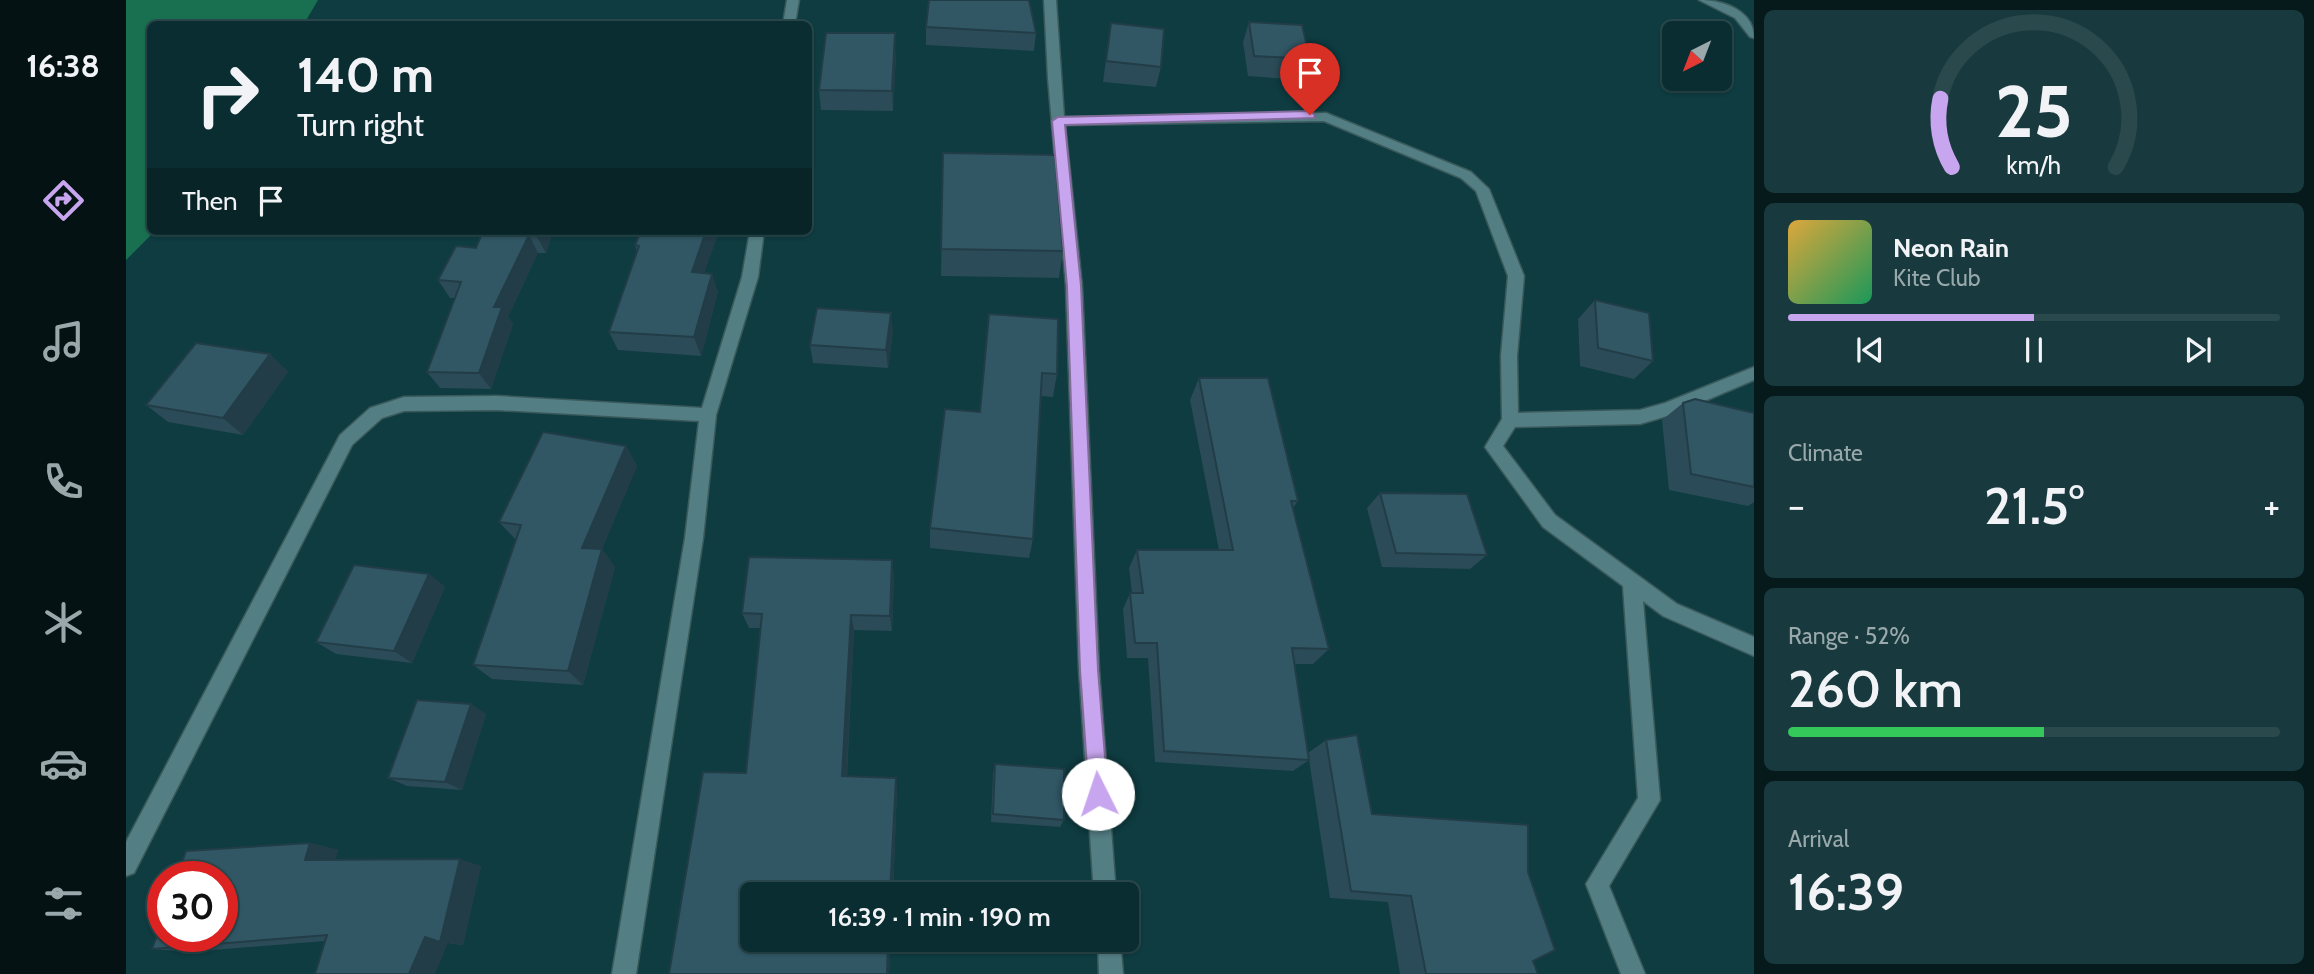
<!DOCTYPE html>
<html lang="en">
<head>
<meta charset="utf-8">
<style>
  body { margin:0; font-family:Cabin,sans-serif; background:#18393d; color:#f1f3f6; height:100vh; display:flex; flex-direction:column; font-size:26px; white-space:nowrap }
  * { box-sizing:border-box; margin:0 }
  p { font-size:23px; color:#99a8ab }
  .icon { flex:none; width:38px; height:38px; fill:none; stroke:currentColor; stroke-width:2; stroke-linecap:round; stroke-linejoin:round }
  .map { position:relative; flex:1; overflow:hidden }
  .sheet { display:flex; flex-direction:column; gap:10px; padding:10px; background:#06191b; width:560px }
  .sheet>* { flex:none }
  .banner { position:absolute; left:21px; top:21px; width:665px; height:214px; border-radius:10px; box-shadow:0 2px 5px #0004,0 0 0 2px #2a494d; background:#0a2d31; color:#f1f3f6; overflow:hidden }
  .needle { width:46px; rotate:222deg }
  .fabs { position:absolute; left:1536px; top:21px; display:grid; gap:14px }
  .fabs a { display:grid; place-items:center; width:70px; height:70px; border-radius:10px; background:#0a2d31; box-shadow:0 2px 5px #0004,0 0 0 2px #2a494d; font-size:35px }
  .speed { position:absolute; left:21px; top:861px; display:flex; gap:14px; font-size:35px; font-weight:700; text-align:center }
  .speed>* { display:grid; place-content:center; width:91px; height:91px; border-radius:50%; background:#0a2d31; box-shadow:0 2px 5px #0004,0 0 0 2px #2a494d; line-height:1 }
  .speed .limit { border:10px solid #d22; background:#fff; color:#111 }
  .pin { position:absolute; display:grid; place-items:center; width:60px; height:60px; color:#fff; margin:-72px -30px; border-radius:50% 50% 50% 0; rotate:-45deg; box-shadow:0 0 7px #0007 }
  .pin .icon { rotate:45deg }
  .me { position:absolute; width:77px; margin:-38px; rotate:356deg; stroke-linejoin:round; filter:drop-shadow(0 0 5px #0008) }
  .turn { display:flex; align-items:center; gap:24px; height:147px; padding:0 35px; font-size:32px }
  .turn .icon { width:91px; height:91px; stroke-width:2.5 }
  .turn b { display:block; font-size:49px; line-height:60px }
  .then { display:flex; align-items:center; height:66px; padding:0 35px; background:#0003; gap:14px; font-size:26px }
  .big { font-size:52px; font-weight:600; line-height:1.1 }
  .sheet .widget { flex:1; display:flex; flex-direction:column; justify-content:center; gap:10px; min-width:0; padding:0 24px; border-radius:10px; background:#18393d }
  .sheet .dial { align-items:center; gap:0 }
  .dial svg { height:182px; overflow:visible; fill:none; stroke:#2a494d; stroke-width:7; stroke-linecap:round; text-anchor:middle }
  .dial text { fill:#f1f3f6; stroke:none }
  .song { display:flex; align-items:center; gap:21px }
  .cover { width:84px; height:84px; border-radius:10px; background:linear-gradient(135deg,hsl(40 70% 55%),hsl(150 70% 35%)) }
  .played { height:7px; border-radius:4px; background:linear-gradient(90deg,#c8a6ef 50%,#2a494d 50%) }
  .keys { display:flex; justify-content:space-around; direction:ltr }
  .heat { display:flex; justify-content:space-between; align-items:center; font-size:38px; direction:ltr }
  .charge { height:10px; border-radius:5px; background:linear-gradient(90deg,#34c759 52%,#2a494d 0) }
  .trip { position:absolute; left:614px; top:882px; width:399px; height:70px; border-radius:10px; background:#0a2d31; box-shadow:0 2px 5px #0004,0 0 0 2px #2a494d; font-weight:600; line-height:70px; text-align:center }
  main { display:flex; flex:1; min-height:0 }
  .tabs { display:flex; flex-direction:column; width:126px; justify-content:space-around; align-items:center; background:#041214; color:#99a8ab }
  .tabs .icon { width:49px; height:49px }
  .tabs .active { color:#c8a6ef }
  .tabs b { font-size:32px; color:#f1f3f6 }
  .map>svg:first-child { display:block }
</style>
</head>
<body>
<main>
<nav class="tabs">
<b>16:38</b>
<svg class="icon active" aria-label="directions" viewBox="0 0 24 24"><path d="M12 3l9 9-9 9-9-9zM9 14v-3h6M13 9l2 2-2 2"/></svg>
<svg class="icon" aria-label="music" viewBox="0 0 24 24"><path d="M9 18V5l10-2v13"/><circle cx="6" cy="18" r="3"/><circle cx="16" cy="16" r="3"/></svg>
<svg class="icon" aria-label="phone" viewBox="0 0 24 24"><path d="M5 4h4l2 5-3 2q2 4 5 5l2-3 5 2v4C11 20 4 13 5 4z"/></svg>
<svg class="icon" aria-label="climate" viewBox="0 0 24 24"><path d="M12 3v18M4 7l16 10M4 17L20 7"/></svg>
<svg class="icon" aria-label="car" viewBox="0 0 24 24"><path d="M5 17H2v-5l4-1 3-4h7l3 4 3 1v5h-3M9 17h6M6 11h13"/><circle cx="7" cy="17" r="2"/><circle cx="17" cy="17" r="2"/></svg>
<svg class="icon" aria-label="filters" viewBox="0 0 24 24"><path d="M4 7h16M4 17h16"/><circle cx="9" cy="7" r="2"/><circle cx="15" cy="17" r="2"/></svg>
</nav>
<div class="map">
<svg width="1628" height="974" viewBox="0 0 1628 974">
  <rect width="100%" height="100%" fill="#0e3c41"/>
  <path fill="#197050" d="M0,0H192L178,24H24V231H29L0,260Z"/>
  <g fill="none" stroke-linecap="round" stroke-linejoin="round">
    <defs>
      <path id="minor" d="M661,0H673L669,24H657Z
        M918,0H930L938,117L1200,113L1345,172L1363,189L1398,276L1391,356L1392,413L1514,410L1539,403L1628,367V380L1548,414L1514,424L1389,427L1377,446L1429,515L1551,604L1628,637V656L1537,616L1517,601L1534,800L1483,886L1519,974H1495L1460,884L1512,798L1497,586L1417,527L1359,447L1376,419L1375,356L1382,276L1350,191L1335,178L1198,121L939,125L956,286L973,670L990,894H968L953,670L940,286L922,78Z
        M1573,0C1597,0 1628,10 1628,38L1624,37L1609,18Z
        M624,231H638L632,277L590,415L577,538L510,974H486L559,538L573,421L371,410L278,411L256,418L226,445L8,873L0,876V842L214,435L244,408L278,397L371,396L576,408L616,277Z
        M972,940H994L997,974H973Z"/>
    </defs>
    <use href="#minor" stroke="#3a595b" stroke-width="3"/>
    <use href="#minor" fill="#537e83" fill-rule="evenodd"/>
  </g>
  <path fill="#2a4b57" d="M1123,22L1184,59L1176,80L1122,76L1117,42Z
    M985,23L1035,67L1030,87L977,82Z
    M800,27L910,33L908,51L800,45Z
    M770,54L767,111L695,110L693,90Z
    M817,153L937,251L933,278L815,276Z
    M357,231H427L420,253H412L382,317L387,324L365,389L314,388L301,372L329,298H324L312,280L350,248Z
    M515,231H593L578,273L592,292L575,356L492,350L483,332L511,252L509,245Z
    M1469,300L1527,361L1508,379L1454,366L1452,319Z
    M863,314L931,374L927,397L915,396L907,539L903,558L804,548V528L854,412Z
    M767,331L762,368L687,363L684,345Z
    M144,354L162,372L117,435L42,422L20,405Z
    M1073,378L1172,501L1167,508L1203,649L1187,664H1169L1183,760L1167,771L1029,762L1022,658H1001L997,609L1004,593H1006L1003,568L1011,550H1093L1064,400Z
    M1557,403L1628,413V502L1622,506L1543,490L1536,420Z
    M500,446L511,466L476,549L489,567L457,685L366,679L347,665L390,540L373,522Z
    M1254,493L1361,555L1344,569L1256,567L1241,508Z
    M623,557L766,560L768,576L766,631L728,630L721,776L770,778L771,787L767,894H626V940H765L763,974H543L577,772L620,773L635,628H623L616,613Z
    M303,574L319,587L286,663L210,654L190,642Z
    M345,704L360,714L336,790L281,786L262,778Z
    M1200,740L1246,814L1402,872L1407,961L1412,974H1274L1262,902L1204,898L1182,753Z
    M869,764L938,820L934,827L865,822L867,773Z
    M184,843L212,850L209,860L355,866L337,945L322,943L199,941L63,952L26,949Z"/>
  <path fill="#223d47" d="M769,33L770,54L767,111L766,91Z
    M412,231H427L420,253L410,235Z
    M580,231H593L572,291L566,272Z
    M403,235L412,253L382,317L387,324L365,389L353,373L368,307Z
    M586,274L592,292L575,356L568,337Z
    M765,313L767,331L762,368L760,350Z
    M144,354L162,372L117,435L97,418Z
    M500,446L511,466L476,549L489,567L457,685L442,671L456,548Z
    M766,560L768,576L766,631L764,616Z
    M303,574L319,587L286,663L268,651Z
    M725,615L728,630L720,786L716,776Z
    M345,704L360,714L336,790L319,782Z
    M770,778L771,787L767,894H764Z
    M184,843L212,850L208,867L179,860Z
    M334,859L355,866L337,945L322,943L309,974H283L299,937Z
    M762,940H765L763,974H761Z"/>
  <path fill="#315765" stroke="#223d47" stroke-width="2" d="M803,0H903L910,33L800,27Z
    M1123,22L1176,25L1184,59L1128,56Z
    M985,23L1038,29L1035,67L980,61Z
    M700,33H769L766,91L693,90Z
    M817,153L929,155L937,251L815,249Z
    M357,231H412L410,235H403L368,307H376L353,373L301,372L335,282L312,280L330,246L350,248Z
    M515,231H580L566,272L586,274L568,337L483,332L513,246L509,245Z
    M1469,300L1523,313L1527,361L1472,348Z
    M691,308L765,313L760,350L684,345Z
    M863,314L932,319L931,374L916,373L907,539L804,528L819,409L854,412Z
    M70,343L144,354L97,418L20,405Z
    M1073,378H1142L1172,501H1165L1203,649L1166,648L1183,760L1038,751L1031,643H1009L1004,593H1017L1011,550H1107Z
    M1569,399L1628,413V487L1565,474L1557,403Z
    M417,432L500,446L456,548L476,549L442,671L347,665L395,525L373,522Z
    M1254,493L1341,494L1361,555L1270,553Z
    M623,557L766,560L764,616L725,615L716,776L770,778L764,894H626V940H762L761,974H543L577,772L620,773L636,614L616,613Z
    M228,565L303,574L268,651L190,642Z
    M291,700L345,704L319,782L262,778Z
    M1231,735L1246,814L1402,825V872L1429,950L1407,961L1412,974H1300L1285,896L1225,891L1200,740Z
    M869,764L938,769V820L867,814Z
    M184,843L179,860L334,859L314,942L299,937L283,974H189L201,935L26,949L37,919V936H96V877H51L60,851Z"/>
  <path fill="#c8a6ef" stroke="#826c9b" stroke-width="2" d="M1184,111L1189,115L1188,118L939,125L955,286L972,670L982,794L979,801L972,804L965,801L963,794L954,670L941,286L926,121L932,117Z"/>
</svg>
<div class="fabs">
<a><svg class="needle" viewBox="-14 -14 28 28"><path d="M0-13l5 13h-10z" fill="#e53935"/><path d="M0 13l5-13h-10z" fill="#99a8ab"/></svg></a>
</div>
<div class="speed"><div class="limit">30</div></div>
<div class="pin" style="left:1184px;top:115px;background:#d93025"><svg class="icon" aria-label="arrive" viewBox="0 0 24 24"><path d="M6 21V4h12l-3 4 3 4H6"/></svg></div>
<svg class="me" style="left:972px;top:794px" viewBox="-20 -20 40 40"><circle r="19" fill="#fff"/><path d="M0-13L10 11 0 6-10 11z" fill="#c8a6ef"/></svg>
<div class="trip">16:39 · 1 min · 190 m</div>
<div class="banner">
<div class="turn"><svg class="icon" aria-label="right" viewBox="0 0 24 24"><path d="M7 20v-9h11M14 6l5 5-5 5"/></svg><div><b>140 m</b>Turn right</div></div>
<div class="then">Then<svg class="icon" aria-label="arrive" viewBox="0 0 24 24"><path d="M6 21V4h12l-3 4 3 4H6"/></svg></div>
</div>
</div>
<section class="sheet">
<div class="widget dial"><svg viewBox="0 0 100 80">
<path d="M14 69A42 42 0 1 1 86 69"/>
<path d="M14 69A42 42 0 0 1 9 39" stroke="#c8a6ef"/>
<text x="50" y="56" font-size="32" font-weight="700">25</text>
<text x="50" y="72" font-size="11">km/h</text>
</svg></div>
<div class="widget">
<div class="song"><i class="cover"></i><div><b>Neon Rain</b><p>Kite Club</p></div></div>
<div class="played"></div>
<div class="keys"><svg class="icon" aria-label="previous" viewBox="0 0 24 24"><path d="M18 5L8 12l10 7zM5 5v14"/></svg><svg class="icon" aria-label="pause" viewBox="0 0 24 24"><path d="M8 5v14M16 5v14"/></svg><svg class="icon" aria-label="next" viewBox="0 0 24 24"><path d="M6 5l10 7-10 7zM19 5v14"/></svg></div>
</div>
<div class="widget"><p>Climate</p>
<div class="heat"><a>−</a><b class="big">21.5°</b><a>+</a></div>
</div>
<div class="widget"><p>Range · 52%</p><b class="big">260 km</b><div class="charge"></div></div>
<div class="widget"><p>Arrival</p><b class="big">16:39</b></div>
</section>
</main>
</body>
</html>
